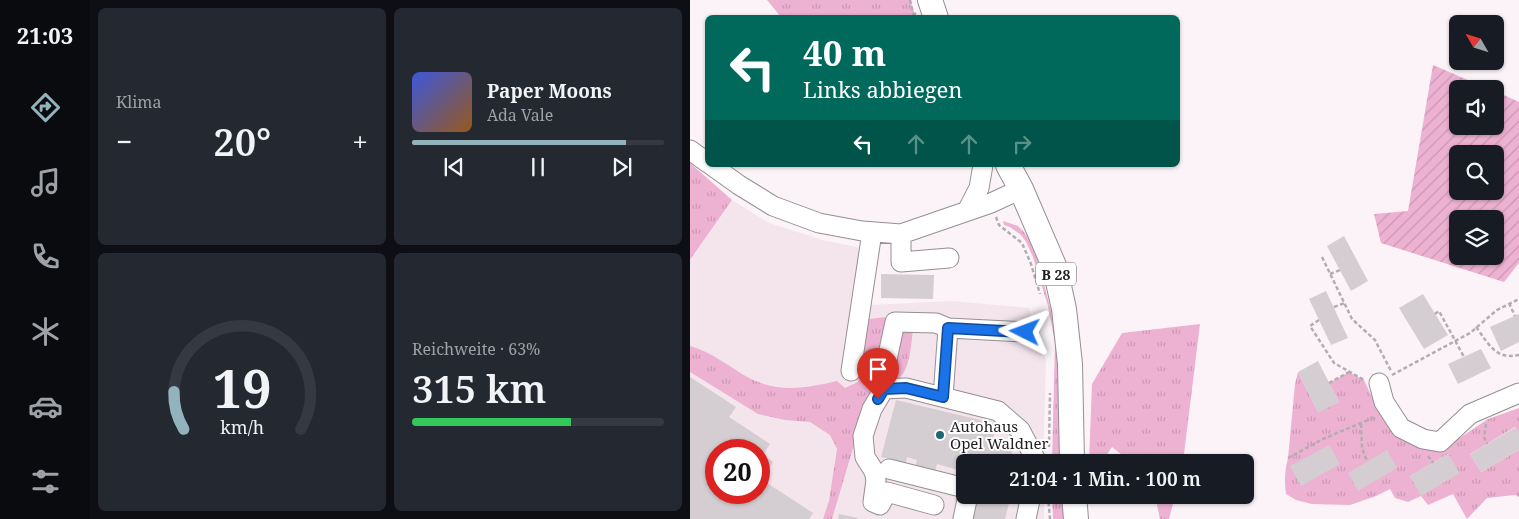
<!DOCTYPE html>
<html lang="de">
<head>
<meta charset="utf-8">
<style>
  body { margin:0; font-family:"Noto Serif",serif; background:#242831; color:#f1f3f6; height:100vh; display:flex; flex-direction:column; font-size:19px; white-space:nowrap }
  * { box-sizing:border-box; margin:0 }
  p { font-size:16px; color:#9ea1a6 }
  .icon { flex:none; width:28px; height:28px; fill:none; stroke:currentColor; stroke-width:2; stroke-linecap:round; stroke-linejoin:round }
  .map { position:relative; flex:1; overflow:hidden }
  .drawer { display:flex; flex-direction:column; gap:8px; padding:8px; background:#0d0f14; width:600px }
  .drawer>* { flex:none }
  .top-card { position:absolute; left:15px; top:15px; width:475px; height:152px; border-radius:8px; box-shadow:0 1px 4px #0004; background:#00695c; color:#fff; overflow:hidden }
  .needle { width:32px; rotate:309deg }
  .buttons { position:absolute; left:759px; top:15px; display:grid; gap:10px }
  .buttons a { display:grid; place-items:center; width:55px; height:55px; border-radius:8px; background:#171b24; box-shadow:0 1px 4px #0004; font-size:25px }
  .speed { position:absolute; left:15px; top:439px; display:flex; gap:10px; font-size:25px; font-weight:700; text-align:center }
  .speed>* { display:grid; place-content:center; width:65px; height:65px; border-radius:50%; background:#171b24; box-shadow:0 1px 4px #0004; line-height:1 }
  .speed .limit { border:8px solid #d22; background:#fff; color:#111 }
  .pin { position:absolute; display:grid; place-items:center; width:42px; height:42px; color:#fff; margin:-51px -21px; border-radius:50% 50% 50% 0; rotate:-45deg; box-shadow:0 0 5px #0007 }
  .pin .icon { rotate:45deg }
  .me { position:absolute; width:55px; margin:-28px; rotate:273deg; stroke-linejoin:round; filter:drop-shadow(0 0 4px #0008) }
  .turn { display:flex; align-items:center; gap:18px; height:105px; padding:0 15px; font-size:22px }
  .turn .icon { width:65px; height:65px; stroke-width:2.5 }
  .turn b { display:block; font-size:35px; line-height:42px }
  .lanes { display:flex; align-items:center; height:48px; padding:0 15px; background:#0003; justify-content:center; gap:25px; direction:ltr }
  .lanes .off { opacity:.35 }
  .big { font-size:38px; font-weight:600; line-height:1.1 }
  .drawer .card { flex:1; display:flex; flex-direction:column; justify-content:center; gap:8px; min-width:0; padding:0 18px; border-radius:8px; background:#242831 }
  .drawer .dial { align-items:center; gap:0 }
  .dial svg { height:130px; overflow:visible; fill:none; stroke:#363941; stroke-width:7; stroke-linecap:round; text-anchor:middle }
  .dial text { fill:#f1f3f6; stroke:none }
  .song { display:flex; align-items:center; gap:15px }
  .cover { width:60px; height:60px; border-radius:8px; background:linear-gradient(135deg,hsl(230 70% 55%),hsl(30 70% 35%)) }
  .played { height:5px; border-radius:2px; background:linear-gradient(90deg,#93b3bc 85%,#363941 85%) }
  .keys { display:flex; justify-content:space-around; direction:ltr }
  .heat { display:flex; justify-content:space-between; align-items:center; font-size:28px; direction:ltr }
  .charge { height:8px; border-radius:4px; background:linear-gradient(90deg,#34c759 63%,#363941 0) }
  .drawer .tiles { flex:1; display:grid; gap:8px; grid-template-columns:repeat(2,1fr) }
  .trip { position:absolute; left:266px; top:454px; width:298px; height:50px; border-radius:8px; background:#171b24; box-shadow:0 1px 4px #0004; font-weight:600; line-height:50px; text-align:center }
  main { display:flex; flex:1; min-height:0 }
  .menu { display:flex; flex-direction:column; width:90px; justify-content:space-around; align-items:center; background:#090b0e; color:#9ea1a6 }
  .menu .icon { width:35px; height:35px }
  .menu .current { color:#93b3bc }
  .menu b { font-size:22px; color:#f1f3f6 }
  .map>svg:first-child { display:block }
</style>
</head>
<body>
<main>
<nav class="menu">
<b>21:03</b>
<svg class="icon current" aria-label="directions" viewBox="0 0 24 24"><path d="M12 3l9 9-9 9-9-9zM9 14v-3h6M13 9l2 2-2 2"/></svg>
<svg class="icon" aria-label="music" viewBox="0 0 24 24"><path d="M9 18V5l10-2v13"/><circle cx="6" cy="18" r="3"/><circle cx="16" cy="16" r="3"/></svg>
<svg class="icon" aria-label="phone" viewBox="0 0 24 24"><path d="M5 4h4l2 5-3 2q2 4 5 5l2-3 5 2v4C11 20 4 13 5 4z"/></svg>
<svg class="icon" aria-label="climate" viewBox="0 0 24 24"><path d="M12 3v18M4 7l16 10M4 17L20 7"/></svg>
<svg class="icon" aria-label="car" viewBox="0 0 24 24"><path d="M5 17H2v-5l4-1 3-4h7l3 4 3 1v5h-3M9 17h6M6 11h13"/><circle cx="7" cy="17" r="2"/><circle cx="17" cy="17" r="2"/></svg>
<svg class="icon" aria-label="filters" viewBox="0 0 24 24"><path d="M4 7h16M4 17h16"/><circle cx="9" cy="7" r="2"/><circle cx="15" cy="17" r="2"/></svg>
</nav>
<section class="drawer">
<div class="tiles">
<div class="card"><p>Klima</p>
<div class="heat"><a>−</a><b class="big">20°</b><a>+</a></div>
</div>
<div class="card">
<div class="song"><i class="cover"></i><div><b>Paper Moons</b><p>Ada Vale</p></div></div>
<div class="played"></div>
<div class="keys"><svg class="icon" aria-label="previous" viewBox="0 0 24 24"><path d="M18 5L8 12l10 7zM5 5v14"/></svg><svg class="icon" aria-label="pause" viewBox="0 0 24 24"><path d="M8 5v14M16 5v14"/></svg><svg class="icon" aria-label="next" viewBox="0 0 24 24"><path d="M6 5l10 7-10 7zM19 5v14"/></svg></div>
</div>
<div class="card dial"><svg viewBox="0 0 100 80">
<path d="M14 69A42 42 0 1 1 86 69"/>
<path d="M14 69A42 42 0 0 1 8 46" stroke="#93b3bc"/>
<text x="50" y="56" font-size="32" font-weight="700">19</text>
<text x="50" y="72" font-size="11">km/h</text>
</svg></div>
<div class="card"><p>Reichweite · 63%</p><b class="big">315 km</b><div class="charge"></div></div>
</div>
</section>
<div class="map">
<svg width="829" height="519" viewBox="0 0 829 519">
  <defs>
    <pattern id="grass-tufts" width="24" height="20" patternUnits="userSpaceOnUse" patternTransform="scale(1.25)"><rect width="24" height="20" fill="#edb1d2"/><path d="M3 7l-1-3M5 7V3M7 7l1-3M15 17l-1-3M17 17v-4M19 17l1-3" fill="none" stroke="#cb98b4"/></pattern>
    <pattern id="garden-furrows" width="10" height="10" patternUnits="userSpaceOnUse" patternTransform="scale(1.25)"><rect width="10" height="10" fill="#edb1d2"/><path d="M-1 1l2-2M0 10L10 0M9 11l2-2" fill="none" stroke="#cb98b4"/></pattern>
  </defs>
  <rect width="100%" height="100%" fill="#fbf3f7"/>
  <path fill="#f4e5ed" fill-rule="evenodd" d="M42,200L79,223L136,241L168,247L177,305L262,301L339,308L356,360L353,462H275V495H354V519H0V261ZM26,450H69V492H26Z"/>
  <path fill="url(#grass-tufts)" fill-rule="evenodd" d="M77,0H220L225,15L223,18L91,17Z
    M0,163L42,200L0,260Z
    M313,221L328,226L334,232L344,246L360,307L367,347L375,462H362L365,343L358,306L343,257L336,242L331,235L320,227L314,225Z
    M196,317L184,370L202,372L214,327L223,331C221,343 220,374 207,379C200,381 191,381 183,381L142,519H133L139,501L147,449L140,435L120,422L95,420L68,414L0,372V346C23,352 40,368 61,379C90,393 117,388 147,381L155,388L168,382L179,319Z
    M510,324L493,462H441L422,447L412,462H399L402,384L432,333Z
    M608,372L628,412L649,402L639,383L659,372L674,380L686,406L704,435L715,440L757,445L771,437L798,419L829,408V433L825,427L780,454L791,472L829,450V497L825,495L797,498L777,519L763,494L738,505L731,496L718,502L705,498L700,489L686,496L660,505L622,504L606,500L596,494C594,481 595,470 598,458L605,384ZM758,454L769,473L731,495L720,476Z
    M362,495H375V519H363Z
    M465,495H485L479,519H470Z"/>
  <path fill="url(#garden-furrows)" fill-rule="evenodd" d="M743,65L799,89H768V126H805V91L829,102V263L814,282L691,243L684,214L718,211ZM768,154H805V191H768ZM768,219H805V256H768Z"/>
  <path fill="#d4cdd1" fill-rule="evenodd" d="M654,236L678,281L661,291L637,246Z
    M191,274L244,275L243,299L191,298Z
    M636,291L658,338L641,345L619,299Z
    M733,294L758,335L734,349L709,308Z
    M829,314V342L811,351L800,327Z
    M791,349L801,368L768,384L758,364Z
    M628,361L649,402L628,413L608,372Z
    M0,377L46,407L39,417L80,444L73,455L83,462L71,479L123,513L119,519H0ZM26,450H69V492H26Z
    M206,400L307,424L301,445L321,450L324,462H275V478L271,477L272,471L247,464L244,476L224,472L227,460L217,457L215,466L203,463L204,460L191,457Z
    M826,427L829,433V450L791,472L780,454Z
    M639,445L650,464L611,486L600,466Z
    M697,450L707,468L668,491L658,473Z
    M758,454L770,473L731,496L720,476Z
    M287,495H321L315,519H281Z
    M149,514L168,518V519H148Z"/>
  <g fill="none" stroke-linecap="round" stroke-linejoin="round">
    <defs>
      <path id="minor" d="M0,150L18,163
        M21,165L49,185L83,206L129,223L172,231L211,234L301,203L331,189
        M277,211L289,188L293,165
        M211,234V262L259,258
        M258,328L335,332
        M195,369L205,322L246,323L258,328L253,397
        M161,371L182,232
        M689,383L694,402L711,428L733,439L750,442L780,414L829,393
        M199,469L275,488
        M244,505L197,492L190,505L183,502L186,480L184,471L175,457L173,436L182,409L194,389L216,388L308,411L330,430L347,462
        M273,519L278,495
        M336,519L341,495"/>
      <path id="major" d="M240,0L246,18
        M318,165L331,189L365,268L374,309L380,364L382,462
        M384,495L386,519"/>
    </defs>
    <use href="#minor" stroke="#958f92" stroke-width="21"/>
    <use href="#major" stroke="#958f92" stroke-width="26"/>
    <path stroke="#b3adb0" stroke-width="2.5" stroke-dasharray="4 2.5" stroke-linecap="butt" d="M220,0L224,18
      M219,18L226,13
      M306,217L309,225L332,243L341,264L350,294
      M632,257L662,319L685,340L701,371
      M640,274L650,270
      M819,303L825,316
      M644,307L655,303
      M745,314L749,311L774,357
      M629,320L620,326L644,363L674,380
      M786,327C799,344 805,360 829,355
      M702,375L780,333L807,310L829,299
      M639,383L659,372
      M671,424L672,448L677,461
      M796,424L794,437L797,444
      M359,447L360,393
      M738,456L743,463
      M598,458L633,439L685,417
      M358,496L360,519"/>
    <use href="#minor" stroke="#fff" stroke-width="19"/>
    <use href="#major" stroke="#fff" stroke-width="24"/>
  </g>
  <g fill="none" stroke-linecap="round" stroke-linejoin="round">
    <defs>
      <path id="route" d="M188,399L194,389L216,388L253,397L258,328L335,332"/>
    </defs>
    <use href="#route" stroke="#114b97" stroke-width="12"/>
    <use href="#route" stroke="#1a73e8" stroke-width="9"/>
  </g>
  <circle fill="#206576" stroke="#fff" stroke-width="2" cx="250" cy="435" r="5"/>
  <g text-anchor="middle" dominant-baseline="central" stroke-width="4" stroke-linejoin="round" paint-order="stroke">
    <rect fill="#fff" stroke="#636262" stroke-width="1" x="346" y="262.5" width="40" height="23" rx="4"/>
    <g font-size="14" font-weight="bold" fill="#201e1f">
      <text x="366" y="274">B 28</text>
    </g>
    <g font-size="15" fill="#201e1f" stroke="#fff" text-anchor="start">
      <text x="260" y="426">Autohaus<tspan x="260" dy="17">Opel Waldner</tspan></text>
    </g>
  </g>
</svg>
<div class="buttons">
<a><svg class="needle" viewBox="-14 -14 28 28"><path d="M0-13l5 13h-10z" fill="#e53935"/><path d="M0 13l5-13h-10z" fill="#9ea1a6"/></svg></a>
<a><svg class="icon" aria-label="sound" viewBox="0 0 24 24"><path d="M4 9h4l5-4v14l-5-4H4zM17 9q2 3 0 6"/></svg></a>
<a><svg class="icon" aria-label="search" viewBox="0 0 24 24"><circle cx="10" cy="10" r="6"/><path d="M15 15l6 6"/></svg></a>
<a><svg class="icon" aria-label="layers" viewBox="0 0 24 24"><path d="M12 4l9 5-9 5-9-5zM3 14l9 5 9-5"/></svg></a>
</div>
<div class="speed"><div class="limit">20</div></div>
<div class="pin" style="left:188px;top:399px;background:#d93025"><svg class="icon" aria-label="arrive" viewBox="0 0 24 24"><path d="M6 21V4h12l-3 4 3 4H6"/></svg></div>
<svg class="me" style="left:335px;top:332px" viewBox="-20 -20 40 40"><path d="M0-17L14 15 0 8-14 15z" fill="#1a73e8" stroke="#fff" stroke-width="4"/></svg>
<div class="trip">21:04 · 1 Min. · 100 m</div>
<div class="top-card">
<div class="turn"><svg class="icon" aria-label="left" viewBox="0 0 24 24"><path d="M17 20v-9H6M10 6l-5 5 5 5"/></svg><div><b>40 m</b>Links abbiegen</div></div>
<div class="lanes"><svg class="icon" aria-label="left" viewBox="0 0 24 24"><path d="M17 20v-9H6M10 6l-5 5 5 5"/></svg><svg class="icon off" aria-label="ahead" viewBox="0 0 24 24"><path d="M12 20V5M6 11l6-6 6 6"/></svg><svg class="icon off" aria-label="ahead" viewBox="0 0 24 24"><path d="M12 20V5M6 11l6-6 6 6"/></svg><svg class="icon off" aria-label="right" viewBox="0 0 24 24"><path d="M7 20v-9h11M14 6l5 5-5 5"/></svg></div>
</div>
</div>
</main>
</body>
</html>
